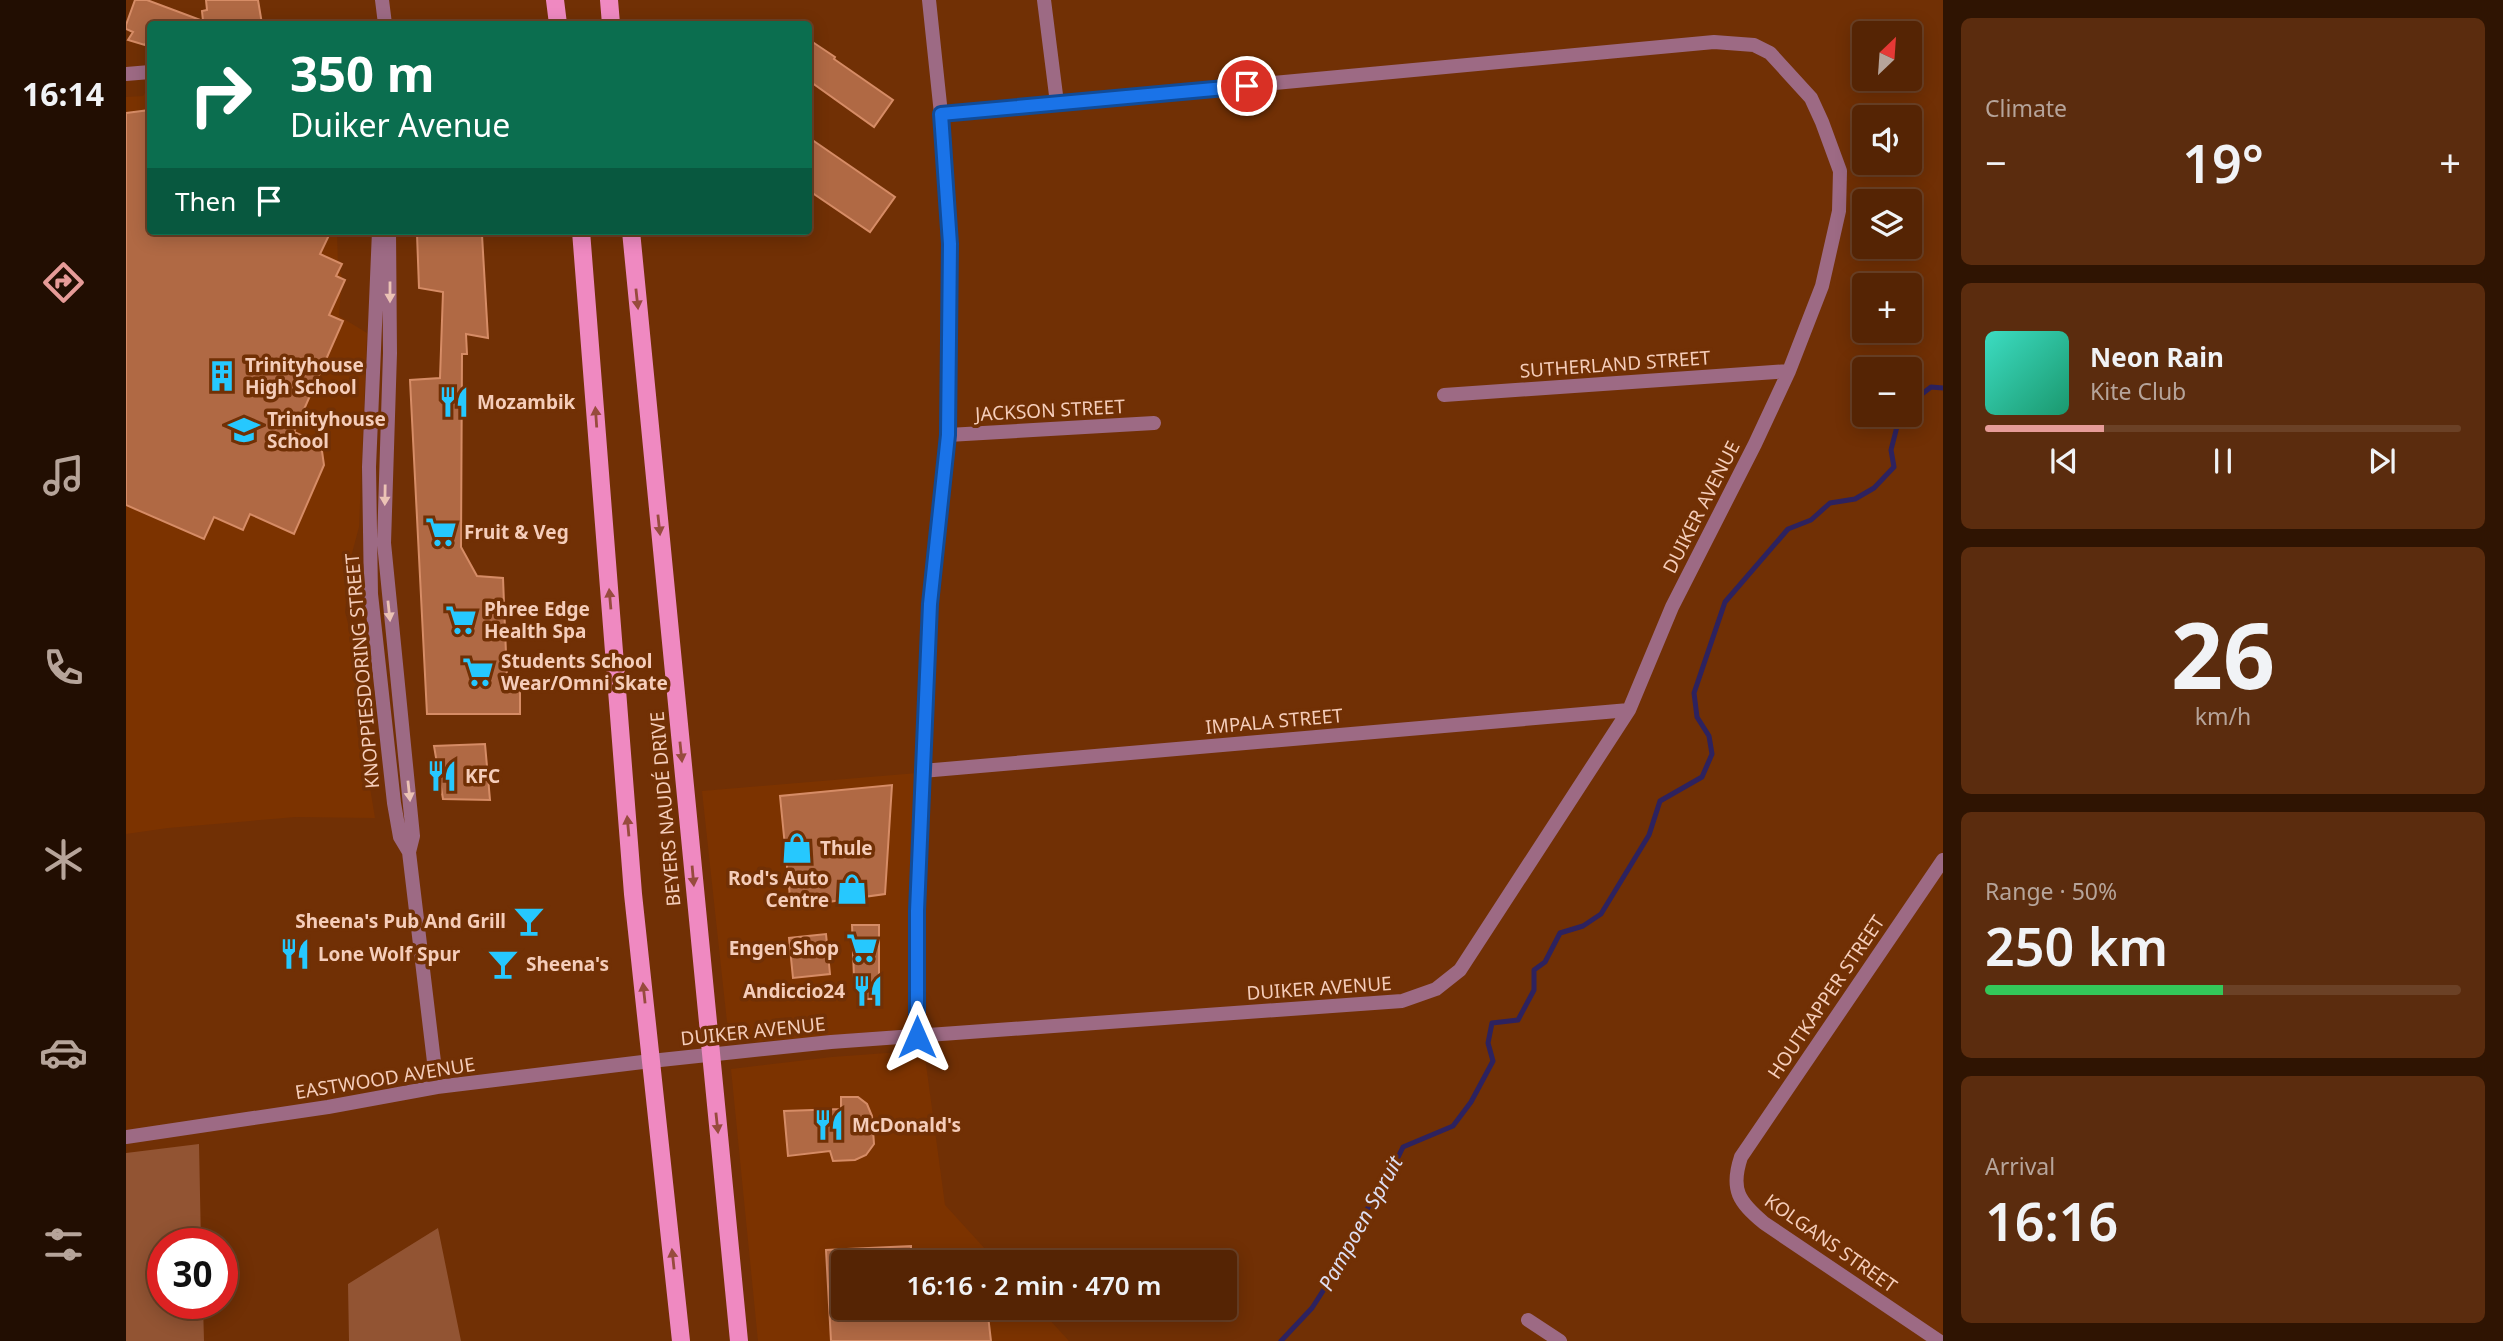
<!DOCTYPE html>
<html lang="en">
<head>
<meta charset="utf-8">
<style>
  body { margin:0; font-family:"Noto Sans",sans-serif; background:#5b2c0e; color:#f1f3f6; height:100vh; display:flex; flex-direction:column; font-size:26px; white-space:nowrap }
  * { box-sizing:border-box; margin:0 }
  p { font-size:23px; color:#b6a49a }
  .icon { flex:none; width:38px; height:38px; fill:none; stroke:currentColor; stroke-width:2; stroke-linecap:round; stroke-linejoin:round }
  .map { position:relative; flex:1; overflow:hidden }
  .drawer { display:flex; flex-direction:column; gap:18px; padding:18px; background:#2f1402; width:560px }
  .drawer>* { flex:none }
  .hud { position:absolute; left:21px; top:21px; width:665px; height:214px; border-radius:7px; box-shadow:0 4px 18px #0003,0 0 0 2px #6b4126; background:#0b6e4f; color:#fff; overflow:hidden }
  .needle { width:46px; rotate:25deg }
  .tools { position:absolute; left:1726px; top:21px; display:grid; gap:14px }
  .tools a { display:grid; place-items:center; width:70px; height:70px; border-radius:7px; background:#552404; box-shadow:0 4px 18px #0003,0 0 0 2px #6b4126; font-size:35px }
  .speed { position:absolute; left:21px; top:1228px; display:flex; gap:14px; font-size:35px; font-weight:700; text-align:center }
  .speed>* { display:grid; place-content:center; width:91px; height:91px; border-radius:50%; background:#552404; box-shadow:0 4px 18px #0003,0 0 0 2px #6b4126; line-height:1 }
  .speed .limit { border:10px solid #d22; background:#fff; color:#111 }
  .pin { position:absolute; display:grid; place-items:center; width:60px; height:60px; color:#fff; margin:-30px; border:4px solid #fff; border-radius:50%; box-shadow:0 2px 7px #0007 }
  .me { position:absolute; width:77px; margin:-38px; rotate:0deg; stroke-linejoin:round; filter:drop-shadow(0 0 5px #0008) }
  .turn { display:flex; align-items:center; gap:24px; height:147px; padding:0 28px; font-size:32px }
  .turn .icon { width:91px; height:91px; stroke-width:2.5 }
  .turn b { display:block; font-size:49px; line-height:60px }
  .then { display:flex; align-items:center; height:66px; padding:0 28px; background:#0003; gap:14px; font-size:26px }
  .big { font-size:52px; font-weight:600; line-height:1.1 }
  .drawer .tile { flex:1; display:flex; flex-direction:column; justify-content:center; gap:10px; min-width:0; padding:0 24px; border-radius:10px; background:#5b2c0e }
  .drawer .dial { align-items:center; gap:0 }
  .dial b { font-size:91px; line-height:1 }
  .song { display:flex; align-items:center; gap:21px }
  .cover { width:84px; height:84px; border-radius:10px; background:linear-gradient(135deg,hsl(170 70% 55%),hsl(160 70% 35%)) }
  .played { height:7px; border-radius:4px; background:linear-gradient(90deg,#e69b98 25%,#6b4126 25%) }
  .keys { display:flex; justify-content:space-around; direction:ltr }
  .heat { display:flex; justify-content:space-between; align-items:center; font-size:38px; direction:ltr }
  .charge { height:10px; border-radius:5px; background:linear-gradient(90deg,#34c759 50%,#6b4126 0) }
  .trip { position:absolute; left:705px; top:1250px; width:406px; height:70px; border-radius:7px; background:#552404; box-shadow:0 4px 18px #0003,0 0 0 2px #6b4126; font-weight:600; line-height:70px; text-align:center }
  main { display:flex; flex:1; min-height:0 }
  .tabs { display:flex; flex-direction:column; width:126px; justify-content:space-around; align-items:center; background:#220e02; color:#b6a49a }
  .tabs .icon { width:49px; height:49px }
  .tabs .on { color:#e69b98 }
  .tabs b { font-size:32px; color:#f1f3f6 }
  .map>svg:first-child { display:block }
</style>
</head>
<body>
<main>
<nav class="tabs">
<b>16:14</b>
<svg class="icon on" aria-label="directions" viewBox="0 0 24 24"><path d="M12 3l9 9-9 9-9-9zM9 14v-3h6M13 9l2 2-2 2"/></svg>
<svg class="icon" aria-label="music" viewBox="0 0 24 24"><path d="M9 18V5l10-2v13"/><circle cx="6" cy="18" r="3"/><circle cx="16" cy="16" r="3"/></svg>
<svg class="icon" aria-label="phone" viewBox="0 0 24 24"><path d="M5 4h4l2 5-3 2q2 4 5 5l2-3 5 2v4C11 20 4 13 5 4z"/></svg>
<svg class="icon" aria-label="climate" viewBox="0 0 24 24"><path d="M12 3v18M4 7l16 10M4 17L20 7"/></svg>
<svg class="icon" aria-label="car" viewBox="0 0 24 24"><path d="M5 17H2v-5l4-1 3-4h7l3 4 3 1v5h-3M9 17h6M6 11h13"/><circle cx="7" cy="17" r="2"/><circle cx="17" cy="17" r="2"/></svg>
<svg class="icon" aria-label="filters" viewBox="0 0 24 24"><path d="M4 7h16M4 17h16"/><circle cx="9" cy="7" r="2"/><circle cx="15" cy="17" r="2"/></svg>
</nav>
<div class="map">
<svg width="1817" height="1341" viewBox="0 0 1817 1341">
  <rect width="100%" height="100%" fill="#713005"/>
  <path fill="#7c3300" d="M20,91H24V231H211L212,266L216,277L213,316L241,333L233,527L225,557L219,612L235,672L237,746L249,818L170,817L42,828L0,834V97L17,96Z
    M792,773L782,1029L628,1042L614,1034L601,1022L576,791Z
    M789,1051L799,1057L819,1205L871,1262H718V1307H912L943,1341H632L605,1069L706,1057Z"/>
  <path fill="#925433" d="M73,1144L75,1244H37V1304H77L78,1341H0V1153Z
    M312,1228L335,1341H223L222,1284Z"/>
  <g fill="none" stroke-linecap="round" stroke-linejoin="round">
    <path stroke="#2d225f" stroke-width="5" d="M1783,404L1805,387L1817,388
      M1155,1341L1186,1308L1224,1249L1234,1220L1264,1174L1277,1147L1327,1126L1345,1102L1367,1061L1362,1043L1366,1023L1392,1020L1408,990V970L1419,962L1434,933L1457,926L1475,914L1523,835L1534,801L1576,777L1586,754L1583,736L1571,717L1568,693L1599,602L1662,529L1685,520L1704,503L1729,499L1748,488L1768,467L1765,450L1774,415"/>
  </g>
  <path fill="#b06944" stroke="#d68c66" stroke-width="2" d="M9,0H21L77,21L76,11L81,10L80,0H132L136,24H24V32L19,45L2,40L7,32L0,29V25Z
    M682,39L709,57L708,59L767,100L748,127L682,80Z
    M24,110V231H205L194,254L216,264L210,276L219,280L203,315L217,321L168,432L195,444L198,465L168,534L124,514L117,530L88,517L78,539L0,505V113Z
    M682,137L769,197L744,232L682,190Z
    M291,234L356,235L362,338L340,334L341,354H336L335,547L351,576L377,578L381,679L394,682V714H301L284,380L314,378L317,292L293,288Z
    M359,744L364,800L317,799L308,746Z
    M766,785L759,894L665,907L654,796Z
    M726,925H753V999H735L736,978H728Z
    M700,934L704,974L667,978L663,938Z
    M715,1097H732L741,1104L746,1116L748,1144L740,1155L729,1160L707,1161L704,1151L662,1156L658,1111L715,1109Z
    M785,1246V1262H718V1307H861L865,1341H705L700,1250Z"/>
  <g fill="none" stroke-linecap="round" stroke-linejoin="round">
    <path stroke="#9d6a84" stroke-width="14" d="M256,0L259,24
      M918,0L931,103
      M0,74L24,72
      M253,231L243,467L245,594L268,803L274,837L283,852
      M263,231L264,353L258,543L287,836L283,852L311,1087
      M1318,395L1663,371
      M822,435L1028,423
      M796,771L1503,710
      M791,1037V911L805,604L822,435L824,244L815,114L803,0
      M0,1137L202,1107L311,1087L525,1061L705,1042L1276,1001L1310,989L1334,970L1503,710L1546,607L1629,444L1663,371L1696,286L1713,211L1714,171L1696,122L1685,98L1644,53L1628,45L1588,42L815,114
      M1402,1320L1434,1341
      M1813,1341L1638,1223C1613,1202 1604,1190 1615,1157L1817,860"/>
    <path stroke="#ef89c1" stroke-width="18" d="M429,0L432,24
      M483,0L485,24
      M455,231L507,894L555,1341
      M505,231L613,1341"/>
  </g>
  <defs><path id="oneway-solid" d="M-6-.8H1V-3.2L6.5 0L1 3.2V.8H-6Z" transform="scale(1.75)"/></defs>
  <g fill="#ecc3b5">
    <use href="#oneway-solid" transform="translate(264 292) rotate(90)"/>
    <use href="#oneway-solid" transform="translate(259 495) rotate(91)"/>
    <use href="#oneway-solid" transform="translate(263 611) rotate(84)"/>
    <use href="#oneway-solid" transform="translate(283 791) rotate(84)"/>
  </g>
  <g fill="#974b3d">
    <use href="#oneway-solid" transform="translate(511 299) rotate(84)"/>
    <use href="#oneway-solid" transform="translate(470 417) rotate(-94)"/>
    <use href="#oneway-solid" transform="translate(533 525) rotate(84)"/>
    <use href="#oneway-solid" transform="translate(484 599) rotate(-95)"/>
    <use href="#oneway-solid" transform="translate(555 752) rotate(84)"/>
    <use href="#oneway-solid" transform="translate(502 826) rotate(-95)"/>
    <use href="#oneway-solid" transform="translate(567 876) rotate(85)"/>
    <use href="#oneway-solid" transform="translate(518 993) rotate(-96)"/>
    <use href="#oneway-solid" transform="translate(591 1123) rotate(84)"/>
    <use href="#oneway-solid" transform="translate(547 1259) rotate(-96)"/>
  </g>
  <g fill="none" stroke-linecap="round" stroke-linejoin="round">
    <defs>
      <path id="route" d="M791,1037V911L804,604L822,435L824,244L815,114L1121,86"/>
    </defs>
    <use href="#route" stroke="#114b97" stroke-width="18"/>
    <use href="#route" stroke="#1a73e8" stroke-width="12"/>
  </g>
  <defs>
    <symbol id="building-bare" viewBox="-9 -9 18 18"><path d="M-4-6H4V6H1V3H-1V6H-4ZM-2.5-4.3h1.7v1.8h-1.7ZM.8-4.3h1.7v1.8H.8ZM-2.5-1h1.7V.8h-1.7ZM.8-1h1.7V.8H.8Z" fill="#26c8fe" stroke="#713005" stroke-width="2.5" paint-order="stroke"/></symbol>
    <symbol id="restaurant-bare" viewBox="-9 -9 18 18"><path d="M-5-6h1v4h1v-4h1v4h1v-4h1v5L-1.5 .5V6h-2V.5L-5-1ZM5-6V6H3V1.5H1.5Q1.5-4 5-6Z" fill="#26c8fe" stroke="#713005" stroke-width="2.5" paint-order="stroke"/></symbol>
    <symbol id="school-bare" viewBox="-9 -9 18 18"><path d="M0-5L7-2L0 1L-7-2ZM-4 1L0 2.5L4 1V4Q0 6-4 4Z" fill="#26c8fe" stroke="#713005" stroke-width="2.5" paint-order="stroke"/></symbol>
    <symbol id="supermarket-bare" viewBox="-9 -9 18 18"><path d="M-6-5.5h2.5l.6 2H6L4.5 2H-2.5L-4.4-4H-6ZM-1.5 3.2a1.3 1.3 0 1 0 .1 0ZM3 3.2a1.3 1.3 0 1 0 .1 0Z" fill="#26c8fe" stroke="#713005" stroke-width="2.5" paint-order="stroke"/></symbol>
    <symbol id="shop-bare" viewBox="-9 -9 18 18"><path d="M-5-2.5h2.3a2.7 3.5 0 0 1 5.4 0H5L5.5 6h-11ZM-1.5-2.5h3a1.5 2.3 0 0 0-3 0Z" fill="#26c8fe" stroke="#713005" stroke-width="2.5" paint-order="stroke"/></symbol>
    <symbol id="bar-bare" viewBox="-9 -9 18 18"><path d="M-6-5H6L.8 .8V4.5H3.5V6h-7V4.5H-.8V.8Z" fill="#26c8fe" stroke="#713005" stroke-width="2.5" paint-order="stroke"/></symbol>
  </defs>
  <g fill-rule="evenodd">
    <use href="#building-bare" x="74" y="354" width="44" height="44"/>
    <use href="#restaurant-bare" x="306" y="380" width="44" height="44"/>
    <use href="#school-bare" x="96" y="408" width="44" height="44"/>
    <use href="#supermarket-bare" x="293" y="510" width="44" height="44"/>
    <use href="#supermarket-bare" x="313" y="598" width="44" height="44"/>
    <use href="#supermarket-bare" x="330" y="650" width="44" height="44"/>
    <use href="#restaurant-bare" x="294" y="754" width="44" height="44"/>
    <use href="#shop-bare" x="649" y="826" width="44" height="44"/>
    <use href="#shop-bare" x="704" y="867" width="44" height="44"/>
    <use href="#bar-bare" x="381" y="899" width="44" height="44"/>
    <use href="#supermarket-bare" x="714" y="926" width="44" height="44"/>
    <use href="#restaurant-bare" x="147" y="932" width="44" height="44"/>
    <use href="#bar-bare" x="355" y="942" width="44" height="44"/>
    <use href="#restaurant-bare" x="720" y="969" width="44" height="44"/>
    <use href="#restaurant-bare" x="681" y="1103" width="44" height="44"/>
  </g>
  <g text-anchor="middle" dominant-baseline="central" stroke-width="7" stroke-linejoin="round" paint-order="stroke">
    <g font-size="19" fill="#f5cdba" stroke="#713005">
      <text transform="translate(1489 364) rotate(-4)">SUTHERLAND STREET</text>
      <text transform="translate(924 410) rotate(-3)">JACKSON STREET</text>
      <text transform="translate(1575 507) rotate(-63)">DUIKER AVENUE</text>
      <text transform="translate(236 671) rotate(-95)">KNOPPIESDORING STREET</text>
      <text transform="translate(1148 721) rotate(-5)">IMPALA STREET</text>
      <text transform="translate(539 809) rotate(-95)">BEYERS NAUDÉ DRIVE</text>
      <text transform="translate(1193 988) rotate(-4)">DUIKER AVENUE</text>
      <text transform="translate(1700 997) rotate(-56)">HOUTKAPPER STREET</text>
      <text transform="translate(627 1031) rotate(-6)">DUIKER AVENUE</text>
      <text transform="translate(259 1078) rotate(-9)">EASTWOOD AVENUE</text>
      <text transform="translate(1705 1243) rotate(35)">KOLGANS STREET</text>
    </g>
    <g font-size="19" font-weight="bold" fill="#f5cdba" stroke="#713005" text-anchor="start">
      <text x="119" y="365">Trinityhouse<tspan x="119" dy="22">High School</tspan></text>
      <text x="351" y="402">Mozambik</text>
      <text x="141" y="419">Trinityhouse<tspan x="141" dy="22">School</tspan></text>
      <text x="338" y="532">Fruit &amp; Veg</text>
      <text x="358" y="609">Phree Edge<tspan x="358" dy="22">Health Spa</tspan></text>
      <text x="375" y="661">Students School<tspan x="375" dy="22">Wear/Omni Skate</tspan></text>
      <text x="339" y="776">KFC</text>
      <text x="694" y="848">Thule</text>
      <text x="703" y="878" text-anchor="end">Rod's Auto<tspan x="703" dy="22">Centre</tspan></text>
      <text x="380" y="921" text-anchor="end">Sheena's Pub And Grill</text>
      <text x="713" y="948" text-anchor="end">Engen Shop</text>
      <text x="192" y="954">Lone Wolf Spur</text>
      <text x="400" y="964">Sheena's</text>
      <text x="719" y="991" text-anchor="end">Andiccio24</text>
      <text x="726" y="1125">McDonald's</text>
    </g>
    <g font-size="21" font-style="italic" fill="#dedef2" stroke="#713005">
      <text transform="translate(1234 1223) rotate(-61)">Pampoen Spruit</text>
    </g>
  </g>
</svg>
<div class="tools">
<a><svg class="needle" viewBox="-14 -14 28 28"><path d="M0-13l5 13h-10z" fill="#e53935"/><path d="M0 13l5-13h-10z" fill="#b6a49a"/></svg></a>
<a><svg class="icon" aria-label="sound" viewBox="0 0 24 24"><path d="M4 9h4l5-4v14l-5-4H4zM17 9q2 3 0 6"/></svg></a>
<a><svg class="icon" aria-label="layers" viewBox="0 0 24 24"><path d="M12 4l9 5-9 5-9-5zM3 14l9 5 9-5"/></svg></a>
<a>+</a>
<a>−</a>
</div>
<div class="speed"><div class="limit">30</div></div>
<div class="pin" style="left:1121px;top:86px;background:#d93025"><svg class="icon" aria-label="arrive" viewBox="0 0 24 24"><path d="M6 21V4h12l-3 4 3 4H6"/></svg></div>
<svg class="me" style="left:791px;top:1037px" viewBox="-20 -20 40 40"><path d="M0-17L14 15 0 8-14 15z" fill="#1a73e8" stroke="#fff" stroke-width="4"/></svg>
<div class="trip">16:16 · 2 min · 470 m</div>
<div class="hud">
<div class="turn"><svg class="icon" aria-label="right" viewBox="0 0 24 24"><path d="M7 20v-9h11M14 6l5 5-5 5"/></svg><div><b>350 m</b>Duiker Avenue</div></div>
<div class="then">Then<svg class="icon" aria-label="arrive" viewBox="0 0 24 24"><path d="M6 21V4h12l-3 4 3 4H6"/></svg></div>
</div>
</div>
<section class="drawer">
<div class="tile"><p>Climate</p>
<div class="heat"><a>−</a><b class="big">19°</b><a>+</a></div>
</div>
<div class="tile">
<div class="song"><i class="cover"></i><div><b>Neon Rain</b><p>Kite Club</p></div></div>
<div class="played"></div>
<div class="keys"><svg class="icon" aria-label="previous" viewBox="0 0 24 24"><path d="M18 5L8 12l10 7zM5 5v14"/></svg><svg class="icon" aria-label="pause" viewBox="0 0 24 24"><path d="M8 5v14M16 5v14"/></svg><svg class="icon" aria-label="next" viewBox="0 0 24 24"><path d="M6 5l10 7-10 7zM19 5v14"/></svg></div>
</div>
<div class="tile dial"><b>26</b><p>km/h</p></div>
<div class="tile"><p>Range · 50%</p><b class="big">250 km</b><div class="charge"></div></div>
<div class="tile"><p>Arrival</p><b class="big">16:16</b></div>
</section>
</main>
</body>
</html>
